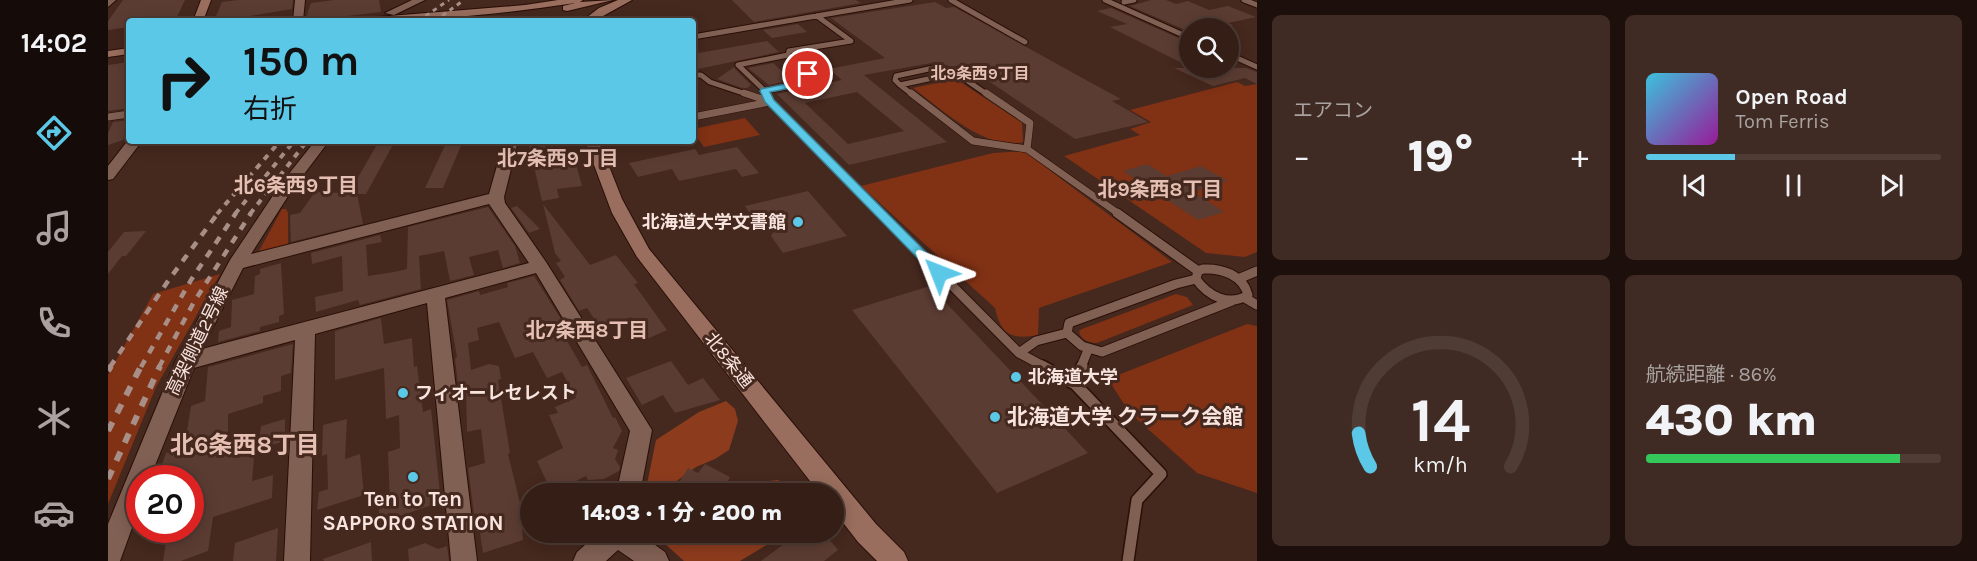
<!DOCTYPE html>
<html lang="ja">
<head>
<meta charset="utf-8">
<style>
  body { margin:0; font-family:Karla,"Noto Sans JP",sans-serif; background:#3f2b23; color:#f1f3f6; height:100vh; display:flex; flex-direction:column; font-size:22px; white-space:nowrap }
  * { box-sizing:border-box; margin:0 }
  p { font-size:20px; color:#a9a2a1 }
  .icon { flex:none; width:33px; height:33px; fill:none; stroke:currentColor; stroke-width:2; stroke-linecap:round; stroke-linejoin:round }
  .map { position:relative; flex:1; overflow:hidden }
  .panel { display:flex; flex-direction:column; gap:15px; padding:15px; background:#1d100c; width:720px }
  .panel>* { flex:none }
  .guide { position:absolute; left:18px; top:18px; width:570px; height:126px; border-radius:6px; box-shadow:0 3px 15px #0003,0 0 0 2px #4e3c35; background:#5bc8e7; color:#111; overflow:hidden }
  .controls { position:absolute; left:1071px; top:18px; display:grid; gap:12px }
  .controls a { display:grid; place-items:center; width:60px; height:60px; border-radius:50%; background:#341e16; box-shadow:0 3px 15px #0003,0 0 0 2px #4e3c35; font-size:30px }
  .speed { position:absolute; left:18px; top:465px; display:flex; gap:12px; font-size:30px; font-weight:700; text-align:center }
  .speed>* { display:grid; place-content:center; width:78px; height:78px; border-radius:50%; background:#341e16; box-shadow:0 3px 15px #0003,0 0 0 2px #4e3c35; line-height:1 }
  .speed .limit { border:9px solid #d22; background:#fff; color:#111 }
  .pin { position:absolute; display:grid; place-items:center; width:51px; height:51px; color:#fff; margin:-26px; border:3px solid #fff; border-radius:50%; box-shadow:0 2px 6px #0007 }
  .me { position:absolute; width:66px; margin:-33px; rotate:315deg; stroke-linejoin:round; filter:drop-shadow(0 0 4px #0008) }
  .turn { display:flex; align-items:center; gap:21px; height:126px; padding:0 18px; font-size:27px }
  .turn .icon { width:78px; height:78px; stroke-width:2.5 }
  .turn b { display:block; font-size:42px; line-height:51px }
  .big { font-size:45px; font-weight:800; line-height:1.1 }
  .panel .tile { flex:1; display:flex; flex-direction:column; justify-content:center; gap:9px; min-width:0; padding:0 21px; border-radius:9px; background:#3f2b23 }
  .panel .dial { align-items:center; gap:0 }
  .dial svg { height:156px; overflow:visible; fill:none; stroke:#4e3c35; stroke-width:7; stroke-linecap:round; text-anchor:middle }
  .dial text { fill:#f1f3f6; stroke:none }
  .song { display:flex; align-items:center; gap:18px }
  .cover { width:72px; height:72px; border-radius:9px; background:linear-gradient(135deg,hsl(190 70% 55%),hsl(300 70% 35%)) }
  .played { height:6px; border-radius:3px; background:linear-gradient(90deg,#5bc8e7 30%,#4e3c35 30%) }
  .keys { display:flex; justify-content:space-around; direction:ltr }
  .heat { display:flex; justify-content:space-between; align-items:center; font-size:33px; direction:ltr }
  .charge { height:9px; border-radius:4px; background:linear-gradient(90deg,#34c759 86%,#4e3c35 0) }
  .panel .tiles { flex:1; display:grid; gap:15px; grid-template-columns:repeat(2,1fr) }
  .trip { position:absolute; left:412px; top:483px; width:324px; height:60px; border-radius:30px; background:#341e16; box-shadow:0 3px 15px #0003,0 0 0 2px #4e3c35; font-weight:800; line-height:60px; text-align:center }
  main { display:flex; flex:1; min-height:0 }
  .menu { display:flex; flex-direction:column; width:108px; justify-content:space-around; align-items:center; background:#150c09; color:#a9a2a1 }
  .menu .icon { width:42px; height:42px }
  .menu .active { color:#5bc8e7 }
  .menu b { font-size:27px; color:#f1f3f6 }
  .map>svg:first-child { display:block }
</style>
</head>
<body>
<main>
<nav class="menu">
<b>14:02</b>
<svg class="icon active" aria-label="directions" viewBox="0 0 24 24"><path d="M12 3l9 9-9 9-9-9zM9 14v-3h6M13 9l2 2-2 2"/></svg>
<svg class="icon" aria-label="music" viewBox="0 0 24 24"><path d="M9 18V5l10-2v13"/><circle cx="6" cy="18" r="3"/><circle cx="16" cy="16" r="3"/></svg>
<svg class="icon" aria-label="phone" viewBox="0 0 24 24"><path d="M5 4h4l2 5-3 2q2 4 5 5l2-3 5 2v4C11 20 4 13 5 4z"/></svg>
<svg class="icon" aria-label="climate" viewBox="0 0 24 24"><path d="M12 3v18M4 7l16 10M4 17L20 7"/></svg>
<svg class="icon" aria-label="car" viewBox="0 0 24 24"><path d="M5 17H2v-5l4-1 3-4h7l3 4 3 1v5h-3M9 17h6M6 11h13"/><circle cx="7" cy="17" r="2"/><circle cx="17" cy="17" r="2"/></svg>
</nav>
<div class="map">
<svg width="1149" height="561" viewBox="0 0 1149 561">
  <rect width="100%" height="100%" fill="#45281e"/>
  <path fill="#813114" d="M848,79L914,123L915,142C879,152 832,108 805,88Z
    M1129,82L1137,86L1149,84V252L1137,257L1098,253L956,156L1032,135L1022,129L1043,122L1022,110Z
    M637,118L652,135L596,147L585,132V129Z
    M916,151L1064,262L931,308L930,335C904,340 893,335 887,308L753,186L885,153Z
    M174,209H178L180,213V246L158,252L151,251Z
    M112,274L48,387L0,504V375L45,294Z
    M1068,294L1079,297L1085,305L989,343C980,343 972,339 971,331L974,329Z
    M1139,324L1149,326V493L1089,473L1021,412L1000,379Z"/>
  <path fill="#8d3b1d" d="M618,401L627,409L630,421L621,450L607,459L588,467L566,483L570,493L537,494L548,440L591,412Z
    M670,480L687,489L692,493H632L652,482Z
    M545,533H678L632,561H576Z"/>
  <path fill="#5b3c32" fill-rule="evenodd" d="M15,0H77L67,21H21V27L0,30V21Z
    M130,0H185L184,9L129,18L128,21H106L114,2Z
    M226,0H271L273,12L197,21L203,3Z
    M624,0H748L753,3L646,22Z
    M1043,0H1058L1068,4L1080,1L1101,10L1120,6L1148,17L1120,23L1125,25L1109,28H1082V32L1022,6Z
    M827,2L838,8L846,7L987,85L1013,99L1004,101L1040,122L967,139L855,64L844,67L829,62L756,75L839,142L741,165L669,94L734,80L721,69L777,58L723,18ZM749,92L796,131L740,144L697,103Z
    M1003,8L1082,43V67L1002,27L1019,24L989,11Z
    M690,24L699,32L664,38L655,30Z
    M659,41L671,52L585,70V54Z
    M21,62V108L0,111V65Z
    M665,63L684,80L661,85L640,68Z
    M626,67L627,69L643,85L639,88H634L609,79Z
    M1066,68H1138L1149,72V84L1137,78L1105,86Z
    M21,120L15,140L0,145V133L5,122Z
    M271,141H287L258,194H249L255,224L183,242L182,215L192,213L207,192L241,193Z
    M339,141H355L335,188H317Z
    M420,141H436L441,159L466,157L474,186L449,189L451,198L434,201Z
    M629,147L651,173L634,177L628,169L571,181L564,169L530,177L521,163L587,149L591,155Z
    M1039,164L1059,176L1093,166L1120,181L1085,192L1116,212L1090,220L1015,171Z
    M700,191L739,236L675,253L663,236L676,214L647,221L637,206Z
    M435,204L482,265L508,255L530,283L526,284L559,330L537,340L523,317L493,329L479,308L471,311L452,280L457,277L448,263L453,261L447,253Z
    M409,206L432,229L421,233L403,208Z
    M380,207L407,246L412,263L395,268L390,250L361,257L366,275L342,281L336,251L311,256L313,289L252,305L250,300L208,312L207,297L235,291L234,256L204,264L203,253L272,235L274,242L258,245L260,276L286,272L299,269L300,227Z
    M38,231L18,256H14L0,274V252L16,232Z
    M173,263L176,314L171,316V322L152,327V331L110,342L111,331L123,327L124,300L146,294L147,276L152,274V269Z
    M426,276L453,319L450,321L463,339L459,341L474,367L479,365L505,418L507,417L514,431L505,448L510,450L507,459L512,467L511,471L496,479L480,480L478,476L444,493L429,461L455,448L441,415L450,413L447,407L468,398L454,372L439,378L425,352L407,358L391,322L369,328L371,340L360,343L363,370L381,364L391,366L393,379L390,380L402,453L400,454L412,503L415,540L375,553L369,513L366,514L360,468L377,463L373,429L359,432L358,391L351,393L347,359L349,357L339,300L371,291L372,295L400,287L399,283Z
    M822,286L898,366L980,453L889,493L744,310Z
    M273,318L276,344L304,338L306,367L309,366L315,412L323,409L333,502L271,523V507L282,503L280,452L292,448L291,415L278,419L276,368L227,380V331Z
    M185,344L183,373L173,376V391L155,396V403L120,414V454L147,446L144,481L165,475L164,498L105,517L100,551L73,561H55L60,530H82V475L49,478L58,453L76,449L83,406L97,401L100,367Z
    M563,361L580,385L595,378L612,400L567,413L555,395L534,405L518,378Z
    M177,419V441L150,449L153,426Z
    M239,419L237,459L252,454L256,495L209,510L211,492L220,489L219,454L214,456L215,425Z
    M597,464L622,477L613,494H573L578,484L572,481L580,468L590,473Z
    M170,528L168,561H125L127,543Z
    M692,532H715L730,550L716,561H653Z
    M263,542L264,561H216L215,559Z
    M317,543L330,549L339,546L341,561H301L300,549Z"/>
  <g fill="none" stroke-linecap="round" stroke-linejoin="round">
    <defs>
      <path id="lane-far3" d="M843,0L917,42
        M997,0L1082,38
        M1136,0L1149,5
        M1016,2L1026,0
        M585,37L802,0
        M1120,54L1149,67
        M585,75H593L602,82L641,95
        M792,85L787,80L788,76L830,67L847,73
        M657,91L630,65L680,55L681,51L743,41L709,16
        M658,94L657,91L696,83L701,74L680,55
        M805,95L792,85L848,73L880,95"/>
      <path id="lane-far2" d="M636,93L660,101
        M803,93L865,141L919,149
        M878,93L922,123L919,149
        M0,117L21,114
        M585,117L662,102L774,214
        M919,149L1011,214"/>
      <path id="lane-far1" d="M772,213L911,353L937,367
        M1009,213L1090,271
        M1095,269C1114,268 1135,275 1140,295C1121,307 1100,296 1088,279L1090,271Z
        M1088,279L1068,284L961,323L959,333L974,346L994,352L1124,301
        M1130,279L1149,271
        M1137,298L1149,305
        M911,353L928,341L959,333
        M973,367L980,350"/>
      <path id="lane" d="M934,366L967,384L1053,474L1029,500L1020,561
        M967,384L974,366"/>
      <path id="street" d="M0,0H8L0,7Z
        M187,0H197L195,21H185Z
        M304,0H317L286,15L277,13Z
        M339,17L343,18L344,21H333Z
        M21,139L34,141L5,179L0,180V166Z
        M207,141H221L184,190L143,254L381,194L396,141H410L396,197L397,203L438,262L544,430L532,494H508L522,431L428,273L337,298L369,561H343L319,303L207,334L202,561H176L187,340L86,368L42,478H32V506L12,561H0V524L67,362L122,260L172,185ZM381,204L421,263L94,349L135,268Z
        M492,532H529L557,552L561,561H526L510,550L498,561H465L469,552Z"/>
      <path id="secondary" d="M93,0H103L95,21H85Z
        M450,0H475L472,2L505,0L459,11L455,10V6L467,3C396,14 324,21 252,21L257,18L417,5Z
        M510,0H524L486,21H474L491,8Z
        M21,48V54L0,57V51Z
        M477,141H491L514,199L541,249L768,524L796,552L800,561H769L750,542L726,511V494H712L529,257L504,213Z"/>
    </defs>
    <use href="#lane-far3" stroke="#2a0f07" stroke-width="7"/>
    <use href="#lane-far2" stroke="#2a0f07" stroke-width="8"/>
    <use href="#lane-far1" stroke="#2a0f07" stroke-width="11"/>
    <use href="#lane" stroke="#2a0f07" stroke-width="14"/>
    <use href="#street" stroke="#2a0f07" stroke-width="2"/>
    <use href="#secondary" stroke="#2a0f07" stroke-width="2"/>
    <use href="#lane-far3" stroke="#816054" stroke-width="5"/>
    <use href="#lane-far2" stroke="#816054" stroke-width="7"/>
    <use href="#lane-far1" stroke="#816054" stroke-width="9"/>
    <use href="#lane" stroke="#816054" stroke-width="11"/>
    <use href="#street" fill="#816054" fill-rule="evenodd"/>
    <use href="#secondary" fill="#996e5e" fill-rule="evenodd"/>
    <path stroke="#a78e87" stroke-width="3" stroke-dasharray="4.5 4.5" stroke-linecap="butt" d="M310,21L341,0
      M327,21L356,0"/>
    <path stroke="#a78e87" stroke-width="4" stroke-dasharray="6 6" stroke-linecap="butt" d="M109,214L172,141
      M127,214L186,141
      M142,214L199,141"/>
    <path stroke="#a78e87" stroke-width="4.5" stroke-dasharray="8 8" stroke-linecap="butt" d="M2,367L60,281L110,213
      M33,367L83,280L128,213
      M51,367L86,302L143,213"/>
    <path stroke="#a78e87" stroke-width="6" stroke-dasharray="10 10" stroke-linecap="butt" d="M0,371L3,366
      M0,431L33,366
      M0,479L52,366"/>
  </g>
  <path fill="#5bc8e7" stroke="#3b8296" stroke-width="1.5" d="M700,71L705,74L699,85L662,92L666,100L836,270L838,273L836,276H827L657,102L652,91L653,89L692,81L697,72Z"/>
  <g fill="#5bc8e7" stroke="#45281e" stroke-width="2">
    <circle cx="690" cy="222" r="6"/>
    <circle cx="908" cy="377" r="6"/>
    <circle cx="295" cy="393" r="6"/>
    <circle cx="887" cy="417" r="6"/>
    <circle cx="305" cy="477" r="6"/>
  </g>
  <g text-anchor="middle" dominant-baseline="central" stroke-width="6" stroke-linejoin="round" paint-order="stroke">
    <g font-size="16" font-weight="bold" fill="#e5bfb2" stroke="#45281e">
      <text x="872" y="73">北9条西9丁目</text>
    </g>
    <g font-size="18" font-weight="bold" fill="#f8e4de" stroke="#45281e" text-anchor="start">
      <text x="678" y="222" text-anchor="end">北海道大学文書館</text>
      <text x="920" y="377">北海道大学</text>
      <text x="307" y="393">フィオーレセレスト</text>
    </g>
    <g font-size="18" fill="#f8e4de" stroke="#45281e">
      <text transform="translate(89 341) rotate(-64)">高架側道2号線</text>
      <text transform="translate(621 360) rotate(51)">北8条通</text>
    </g>
    <g font-size="20" font-weight="bold" fill="#e5bfb2" stroke="#45281e">
      <text x="450" y="158">北7条西9丁目</text>
      <text x="188" y="185">北6条西9丁目</text>
      <text x="1052" y="189">北9条西8丁目</text>
      <text x="479" y="330">北7条西8丁目</text>
    </g>
    <g font-size="21" font-weight="bold" fill="#f8e4de" stroke="#45281e" text-anchor="start">
      <text x="899" y="417">北海道大学 クラーク会館</text>
      <text x="305" y="499" text-anchor="middle">Ten to Ten<tspan x="305" dy="24">SAPPORO STATION</tspan></text>
    </g>
    <g font-size="24" font-weight="bold" fill="#e5bfb2" stroke="#45281e">
      <text x="137" y="445">北6条西8丁目</text>
    </g>
  </g>
</svg>
<div class="controls">
<a><svg class="icon" aria-label="search" viewBox="0 0 24 24"><circle cx="10" cy="10" r="6"/><path d="M15 15l6 6"/></svg></a>
</div>
<div class="speed"><div class="limit">20</div></div>
<div class="pin" style="left:700px;top:74px;background:#d93025"><svg class="icon" aria-label="arrive" viewBox="0 0 24 24"><path d="M6 21V4h12l-3 4 3 4H6"/></svg></div>
<svg class="me" style="left:831px;top:273px" viewBox="-20 -20 40 40"><path d="M0-17L14 15 0 8-14 15z" fill="#5bc8e7" stroke="#fff" stroke-width="4"/></svg>
<div class="trip">14:03 · 1 分 · 200 m</div>
<div class="guide">
<div class="turn"><svg class="icon" aria-label="right" viewBox="0 0 24 24"><path d="M7 20v-9h11M14 6l5 5-5 5"/></svg><div><b>150 m</b>右折</div></div>
</div>
</div>
<section class="panel">
<div class="tiles">
<div class="tile"><p>エアコン</p>
<div class="heat"><a>−</a><b class="big">19°</b><a>+</a></div>
</div>
<div class="tile">
<div class="song"><i class="cover"></i><div><b>Open Road</b><p>Tom Ferris</p></div></div>
<div class="played"></div>
<div class="keys"><svg class="icon" aria-label="previous" viewBox="0 0 24 24"><path d="M18 5L8 12l10 7zM5 5v14"/></svg><svg class="icon" aria-label="pause" viewBox="0 0 24 24"><path d="M8 5v14M16 5v14"/></svg><svg class="icon" aria-label="next" viewBox="0 0 24 24"><path d="M6 5l10 7-10 7zM19 5v14"/></svg></div>
</div>
<div class="tile dial"><svg viewBox="0 0 100 80">
<path d="M14 69A42 42 0 1 1 86 69"/>
<path d="M14 69A42 42 0 0 1 8 52" stroke="#5bc8e7"/>
<text x="50" y="56" font-size="32" font-weight="700">14</text>
<text x="50" y="72" font-size="11">km/h</text>
</svg></div>
<div class="tile"><p>航続距離 · 86%</p><b class="big">430 km</b><div class="charge"></div></div>
</div>
</section>
</main>
</body>
</html>
